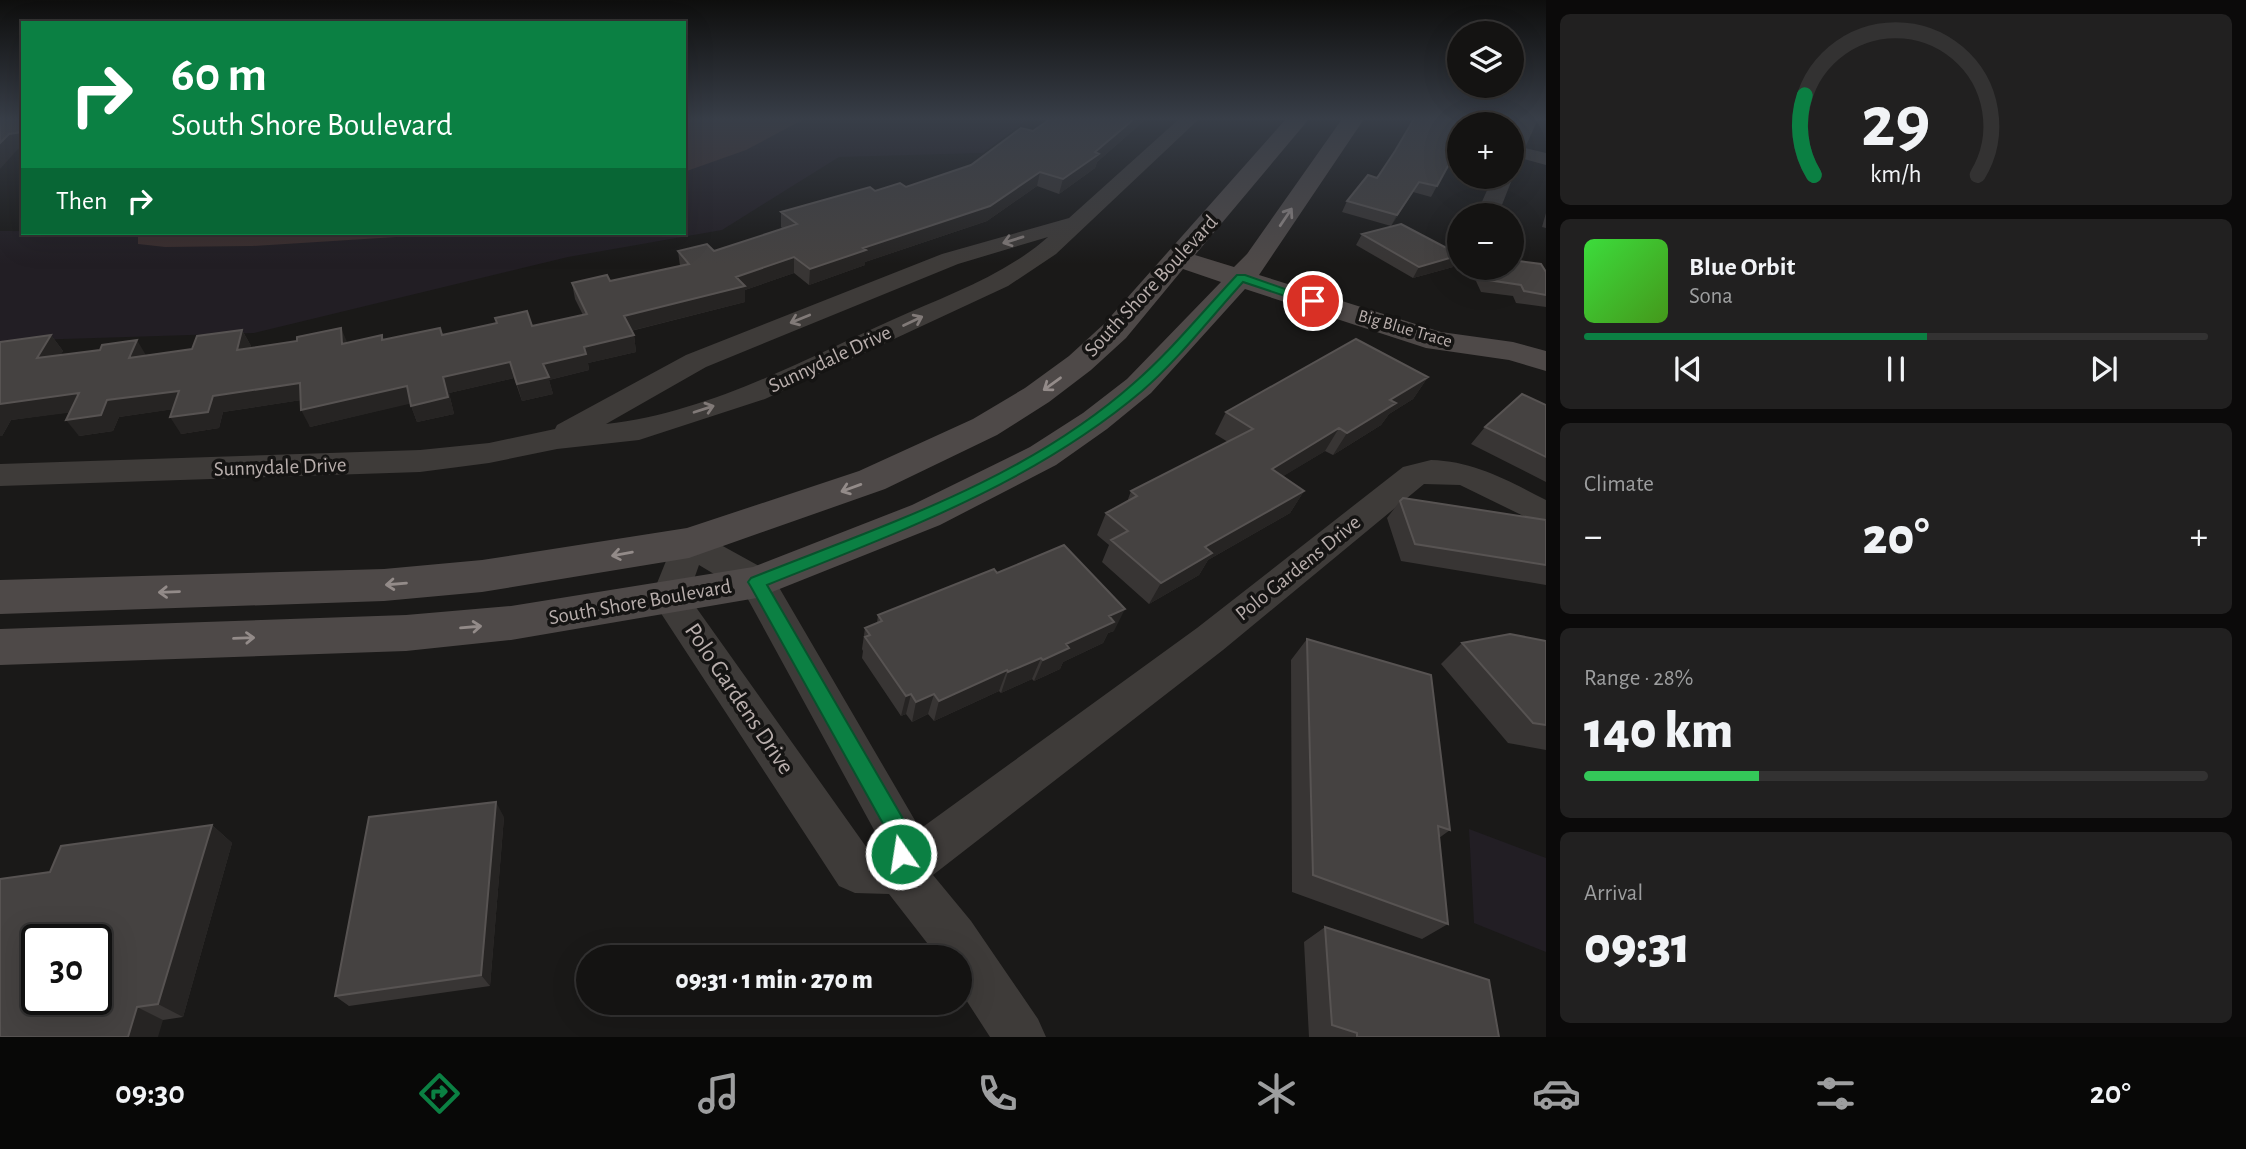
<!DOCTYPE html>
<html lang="en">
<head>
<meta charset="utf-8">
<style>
  body { margin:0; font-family:"Alegreya Sans",sans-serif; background:#212020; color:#f1f3f6; height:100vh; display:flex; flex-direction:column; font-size:26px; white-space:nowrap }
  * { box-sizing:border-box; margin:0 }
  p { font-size:23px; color:#9d9e9f }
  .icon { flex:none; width:38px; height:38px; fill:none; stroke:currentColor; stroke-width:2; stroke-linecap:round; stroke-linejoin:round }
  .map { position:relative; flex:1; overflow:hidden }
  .details { display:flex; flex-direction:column; gap:14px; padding:14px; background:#0b0a0a; width:700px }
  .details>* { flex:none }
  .banner { position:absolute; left:21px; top:21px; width:665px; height:214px; border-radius:0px; box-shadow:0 7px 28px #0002,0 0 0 2px #333232; background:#0b8043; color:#fff; overflow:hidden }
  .fabs { position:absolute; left:1447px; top:21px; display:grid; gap:14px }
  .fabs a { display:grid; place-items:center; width:77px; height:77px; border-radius:50%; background:#141312; box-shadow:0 7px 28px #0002,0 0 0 2px #333232; font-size:35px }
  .speed { position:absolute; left:21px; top:924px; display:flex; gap:14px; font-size:35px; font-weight:700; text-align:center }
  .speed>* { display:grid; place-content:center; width:91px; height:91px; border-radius:50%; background:#141312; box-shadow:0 7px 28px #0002,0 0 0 2px #333232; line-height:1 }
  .speed .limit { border:4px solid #111; border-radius:10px; background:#fff; color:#111 }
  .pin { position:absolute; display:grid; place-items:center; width:60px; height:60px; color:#fff; margin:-30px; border:4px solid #fff; border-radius:50%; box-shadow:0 2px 7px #0007 }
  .me { position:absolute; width:77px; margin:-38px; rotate:347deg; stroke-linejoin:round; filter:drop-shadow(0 0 5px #0008) }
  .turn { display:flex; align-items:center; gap:24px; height:147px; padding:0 35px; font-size:32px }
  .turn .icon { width:91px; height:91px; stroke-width:2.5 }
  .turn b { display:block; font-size:49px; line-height:60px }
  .then { display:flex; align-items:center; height:66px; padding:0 35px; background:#0003; gap:14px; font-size:26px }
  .big { font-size:52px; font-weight:800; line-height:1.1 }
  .details .widget { flex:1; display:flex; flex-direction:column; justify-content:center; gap:10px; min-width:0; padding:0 24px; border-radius:10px; background:#212020 }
  .details .dial { align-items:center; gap:0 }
  .dial svg { height:182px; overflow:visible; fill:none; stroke:#333232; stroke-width:7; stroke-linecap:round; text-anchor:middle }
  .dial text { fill:#f1f3f6; stroke:none }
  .song { display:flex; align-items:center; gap:21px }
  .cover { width:84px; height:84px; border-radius:10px; background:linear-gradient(135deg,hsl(120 70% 55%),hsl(100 70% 35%)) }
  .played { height:7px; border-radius:4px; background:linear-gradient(90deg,#0b8043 55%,#333232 55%) }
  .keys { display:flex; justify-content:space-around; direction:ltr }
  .heat { display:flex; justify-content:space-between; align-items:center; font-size:38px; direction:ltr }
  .charge { height:10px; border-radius:5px; background:linear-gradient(90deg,#34c759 28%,#333232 0) }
  .trip { position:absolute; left:576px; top:945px; width:396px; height:70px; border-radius:35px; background:#141312; box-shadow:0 7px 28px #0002,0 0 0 2px #333232; font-weight:800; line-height:70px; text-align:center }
  .dock { display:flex; height:112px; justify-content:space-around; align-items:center; background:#080807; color:#9d9e9f }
  .dock .icon { width:49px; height:49px }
  .dock .active { color:#0b8043 }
  .dock b { font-size:32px; color:#f1f3f6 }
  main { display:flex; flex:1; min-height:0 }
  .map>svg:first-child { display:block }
</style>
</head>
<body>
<main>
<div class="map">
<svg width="1546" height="1037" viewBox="0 0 1546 1037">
  <rect width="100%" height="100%" fill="#1a1918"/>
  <path fill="#221e24" d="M684,119H1028L983,153L839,157L722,230L568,257L254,333L0,341V231L684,233Z
    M1469,829L1546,858V952L1474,923Z"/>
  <path fill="#3d2f2f" d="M684,119H804L746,150L684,172Z
    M138,233H460L252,246L165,247L138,244Z"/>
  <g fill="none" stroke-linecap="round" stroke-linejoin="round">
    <path fill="#3e3b39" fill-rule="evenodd" d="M1179,119H1199L1056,254L1008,286L765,399L639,440L557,449L489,463L420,472L0,486V464L420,450L489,443L555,429L557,425L686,355L942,254L1069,218ZM1048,237C1004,276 945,296 892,320C801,361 707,413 606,424L706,367L958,264Z
      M1519,119H1538L1525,148L1546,153V165L1520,158L1512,161V134Z
      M1512,175L1513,177L1498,215H1476L1493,177Z
      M1431,460C1474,461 1509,481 1546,500V527L1460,485L1424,484L1223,650L933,875L971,921L1038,1019L1046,1037H990L959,989V957H938L889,894L855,893L839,886L651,598L677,534L689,530L701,534L770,572L920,829L1197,628L1403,467ZM699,565L744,592L879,839L878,848H867L688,596Z"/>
    <path fill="#4e4948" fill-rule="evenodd" d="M1286,119H1309L1195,255L1234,267L1247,254L1342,119H1364L1259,275L1441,332L1513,342L1546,351V371L1509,360L1426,348L1245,289L1151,393L1107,429L1056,465L940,525L757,598L511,640L406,651L0,665V629L406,615L511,606L753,567L912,505L1030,447L1083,413L1127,379L1221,282L1183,269L1126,338L1091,370L1049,402L997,435L885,489L689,558L482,592L384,601L0,614V580L384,569L482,560L687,528L859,471L973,419L1025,388L1069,356L1104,324Z"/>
  </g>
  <path fill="#383534" d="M1050,119H1146L1097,162L1095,168L1059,194L1037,186L987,221L865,262V265L809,285L794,273L745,290V302L631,331L634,335L636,352L588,363L589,370L549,380L553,394L522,401L514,378L449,393L454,414L417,422L410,403L310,427L301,400L223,412L219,428L181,434L173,409L119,417L113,431L79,436L70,412L11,420L2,436H0V342L51,335L63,351L60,355H147L192,349L242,330L251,346L250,348L347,343L382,335L384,340L532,326L583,315L575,299L572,283L610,281L680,266L678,251H714L783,229L781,227V212L875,191L906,187L971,165L1033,131Z
    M1395,151L1437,186L1431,197L1413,192L1391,226L1342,212L1347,201L1377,178Z
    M1546,213V228L1542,227Z
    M1362,234L1453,267L1413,278L1356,245Z
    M1470,268H1512L1546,272V307L1516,303L1513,296L1481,292Z
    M1428,377L1413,399L1389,414L1381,425L1333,455L1325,451L1283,476L1304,491L1290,513L1208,560L1199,575L1149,604L1102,562L1109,545L1097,535L1106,513L1127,502L1131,491L1228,442L1215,434L1226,412Z
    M1546,405V482L1471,444L1485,427Z
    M1400,501L1546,520V585L1401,561L1387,518Z
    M997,573L1114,631L1108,633L1103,643L1063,662L1060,669L1034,681L1032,679L1001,693L999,691L934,721L928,714L912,722L906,714L901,716L862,658L863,651L862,649L865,628L877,623L878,615Z
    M1307,639L1450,830L1439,838L1448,924L1422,939L1292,892L1291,660Z
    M1546,641V750L1508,743L1441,664L1462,643Z
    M504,817L490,986L349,1006L335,996Z
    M212,825L232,843L183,1017L163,1020L0,1037L50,872Z
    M1325,927L1499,1037H1309L1304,942Z"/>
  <path fill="#262423" d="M1134,119H1146L1097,162L1095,168L1059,194L1063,179Z
    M23,131V148L18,149L0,169V143L9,134Z
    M1040,172L1037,186L987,221L865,262V265L809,285L810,269Z
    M1419,182L1413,192L1391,226L1397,215Z
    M1460,255L1453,267L1413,278L1419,267Z
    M794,257V273L745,290V302L626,332L624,316Z
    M341,328L348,344H342Z
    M242,330L251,346L246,366L237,350Z
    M51,335L63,351L50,374L37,358Z
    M634,335L636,352L588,363L589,370L549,380L553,394L522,401L517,384L543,364L584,347Z
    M137,340L147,357L129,358Z
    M510,362L514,378L449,393L454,414L417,422L411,406L443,377Z
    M1428,377L1413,399L1389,414L1381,425L1333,455L1347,433L1390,400Z
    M300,383L308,399L223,412L219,428L181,434L170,417L213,396Z
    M407,386L413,403L310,427L301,410Z
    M179,391L189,407L119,417L113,431L79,436L66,420L107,400Z
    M79,393L91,410L11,420L2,436H0V404Z
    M1339,428L1325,451L1259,491L1272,469Z
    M1304,491L1290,513L1208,560L1199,575L1149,604L1161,583L1205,547Z
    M1125,609L1114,631L1108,633L1103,643L1063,662L1060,669L1034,681L1043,660L1066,644L1109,616Z
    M1041,658L1032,679L1001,693L1008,672Z
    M1007,670L999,691L934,721L939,701Z
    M911,694L906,714L901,716L906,696Z
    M934,694L928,714L912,722L916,702Z
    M496,802L504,817L490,986L481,975Z
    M212,825L232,843L183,1017L158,1004Z
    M137,1007L163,1020L158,1037H128Z"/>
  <path fill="#454241" stroke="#575352" stroke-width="2" fill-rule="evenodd" d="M0,119H23V131L22,132L9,134L0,143Z
    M1050,119H1134L1095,152L1099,154L1063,179L1040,172L990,206L863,248L866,250L810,269L794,257L736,277L745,286L624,316L634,335L584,347L586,354L543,364L549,377L517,384L510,362L443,377L448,397L411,406L407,386L301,410L300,383L213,396L208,412L170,417L179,391L107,400L101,415L66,420L79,393L0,404V342L51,335L37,358L100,350L102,345L137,340L129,358L192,349L197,336L242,330L237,350L297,341V337L341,328L342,344L382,335V340L440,328L442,335L497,323L495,318L527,311L532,326L587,314L572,283L607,275L610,281L689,264L678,251L707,244L714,251L797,224L781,212L870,187L875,191L900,183L906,187L971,165L1021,128L1033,131Z
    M1414,119H1472L1469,124H1460V144L1437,186L1419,182L1397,215L1347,201L1368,175L1377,178L1395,151Z
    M1401,224L1460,255L1419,267L1362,234Z
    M1512,260L1541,264L1546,272V295L1524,291L1521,285L1488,280L1483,268H1512Z
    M1356,339L1428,377L1390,400L1396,403L1347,433L1339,428L1272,469L1304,491L1205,547L1212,553L1161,583L1111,540L1128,531L1106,513L1137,496L1131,491L1253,429L1226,412Z
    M1522,394L1546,405V457L1485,427Z
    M1403,498L1546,520V565L1415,544L1400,501Z
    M1064,545L1125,609L1109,616L1114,622L1066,644L1069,648L1043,660L1041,658L1008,672L1007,670L939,701L934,694L916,702L911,694L906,696L865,637L870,635L865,628L882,621L878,615L994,569L997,573Z
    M1510,634L1546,641V725L1533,723L1462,643Z
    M1307,639L1431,675L1450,830L1438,826L1448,924L1313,875Z
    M496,802L481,975L335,996L369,817Z
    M212,825L158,1004L137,1007L128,1037H0V879L50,872L61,846ZM37,940H96V999H37Z
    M1325,927L1489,980L1499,1037H1357V1033L1332,1025Z"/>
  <defs><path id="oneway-shaft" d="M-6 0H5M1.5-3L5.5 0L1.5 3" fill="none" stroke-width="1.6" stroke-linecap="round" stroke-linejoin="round" transform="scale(1.75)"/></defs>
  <g stroke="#938b89">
    <use href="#oneway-shaft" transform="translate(1286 217) rotate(-56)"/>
    <use href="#oneway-shaft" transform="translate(1052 384) rotate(144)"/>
    <use href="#oneway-shaft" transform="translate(851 488) rotate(160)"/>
    <use href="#oneway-shaft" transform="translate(622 554) rotate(170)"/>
    <use href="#oneway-shaft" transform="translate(396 584) rotate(175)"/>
    <use href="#oneway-shaft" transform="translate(169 592) rotate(178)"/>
    <use href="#oneway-shaft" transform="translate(471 627) rotate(-5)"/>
    <use href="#oneway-shaft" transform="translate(244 638) rotate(-2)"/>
  </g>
  <g stroke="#817a78">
    <use href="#oneway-shaft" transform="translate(1013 240) rotate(163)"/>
    <use href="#oneway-shaft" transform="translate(800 319) rotate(158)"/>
    <use href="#oneway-shaft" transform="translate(913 321) rotate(-25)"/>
    <use href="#oneway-shaft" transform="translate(704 409) rotate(-18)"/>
  </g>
  <linearGradient id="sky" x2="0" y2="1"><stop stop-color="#0e0e0d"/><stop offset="0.45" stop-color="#383e48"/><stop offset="1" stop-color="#383e48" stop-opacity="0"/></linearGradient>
  <rect width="1546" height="264" fill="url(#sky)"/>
  <path fill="#0b8043" stroke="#07532c" stroke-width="2" d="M1237,275H1245L1319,301L1309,304L1243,282C1211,317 1177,361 1142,391C1032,484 899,532 767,585L909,829L912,836L908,861L901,865L893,861L890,854L891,838L751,587L748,582L751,578C884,525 1025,480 1134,383C1171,351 1203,311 1237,275Z"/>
  <g text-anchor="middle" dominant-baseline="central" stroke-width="7" stroke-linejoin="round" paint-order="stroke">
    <g font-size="18" fill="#b8aeac" stroke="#151413">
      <text transform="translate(1405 329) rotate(16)">Big Blue Trace</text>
    </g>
    <g font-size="21" fill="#b8aeac" stroke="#151413">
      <text transform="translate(1151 286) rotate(-47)">South Shore Boulevard</text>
      <text transform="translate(830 359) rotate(-25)">Sunnydale Drive</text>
      <text transform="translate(280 467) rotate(-2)">Sunnydale Drive</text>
      <text transform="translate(1298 568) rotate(-39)">Polo Gardens Drive</text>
      <text transform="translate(640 602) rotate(-10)">South Shore Boulevard</text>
    </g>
    <g font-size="24" fill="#b8aeac" stroke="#151413">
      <text transform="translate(739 699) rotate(56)">Polo Gardens Drive</text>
    </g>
  </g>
</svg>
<div class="fabs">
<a><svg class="icon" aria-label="layers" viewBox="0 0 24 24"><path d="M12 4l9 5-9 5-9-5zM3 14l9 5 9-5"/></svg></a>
<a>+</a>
<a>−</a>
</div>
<div class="speed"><div class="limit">30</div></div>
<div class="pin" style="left:1313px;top:301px;background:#d93025"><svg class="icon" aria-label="arrive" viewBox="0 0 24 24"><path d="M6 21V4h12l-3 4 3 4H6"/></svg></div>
<svg class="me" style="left:901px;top:854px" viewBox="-20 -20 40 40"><circle r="17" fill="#0b8043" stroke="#fff" stroke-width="3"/><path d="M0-11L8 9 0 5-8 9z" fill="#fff"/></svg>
<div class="trip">09:31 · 1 min · 270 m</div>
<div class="banner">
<div class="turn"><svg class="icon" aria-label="right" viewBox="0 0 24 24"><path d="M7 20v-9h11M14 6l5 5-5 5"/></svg><div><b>60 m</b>South Shore Boulevard</div></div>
<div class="then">Then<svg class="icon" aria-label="right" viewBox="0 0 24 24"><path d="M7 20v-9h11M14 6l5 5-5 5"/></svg></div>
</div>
</div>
<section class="details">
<div class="widget dial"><svg viewBox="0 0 100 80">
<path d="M14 69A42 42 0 1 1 86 69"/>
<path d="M14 69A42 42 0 0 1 10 34" stroke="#0b8043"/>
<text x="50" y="56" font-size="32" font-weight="700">29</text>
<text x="50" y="72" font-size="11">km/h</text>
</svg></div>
<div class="widget">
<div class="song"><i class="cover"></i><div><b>Blue Orbit</b><p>Sona</p></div></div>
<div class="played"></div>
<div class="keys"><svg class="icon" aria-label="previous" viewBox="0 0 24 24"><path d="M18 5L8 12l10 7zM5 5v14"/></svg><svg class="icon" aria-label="pause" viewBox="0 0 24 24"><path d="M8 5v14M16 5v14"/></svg><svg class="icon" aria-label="next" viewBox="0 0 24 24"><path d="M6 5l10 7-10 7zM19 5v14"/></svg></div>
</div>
<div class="widget"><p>Climate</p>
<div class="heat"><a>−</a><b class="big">20°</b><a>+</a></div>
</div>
<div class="widget"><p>Range · 28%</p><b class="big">140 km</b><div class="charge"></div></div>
<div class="widget"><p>Arrival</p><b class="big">09:31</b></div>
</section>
</main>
<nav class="dock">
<b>09:30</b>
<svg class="icon active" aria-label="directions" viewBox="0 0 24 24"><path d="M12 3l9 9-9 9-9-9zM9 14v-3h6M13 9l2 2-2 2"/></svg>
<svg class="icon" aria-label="music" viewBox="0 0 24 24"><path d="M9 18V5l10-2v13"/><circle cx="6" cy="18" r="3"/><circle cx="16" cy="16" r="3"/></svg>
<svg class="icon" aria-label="phone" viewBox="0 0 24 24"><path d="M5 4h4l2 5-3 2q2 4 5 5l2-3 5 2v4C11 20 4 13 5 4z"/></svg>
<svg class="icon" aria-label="climate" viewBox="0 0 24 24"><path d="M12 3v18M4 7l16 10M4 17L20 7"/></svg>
<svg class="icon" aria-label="car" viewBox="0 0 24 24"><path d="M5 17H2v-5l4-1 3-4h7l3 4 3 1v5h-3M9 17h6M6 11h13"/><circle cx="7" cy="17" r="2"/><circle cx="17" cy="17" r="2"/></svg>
<svg class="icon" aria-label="filters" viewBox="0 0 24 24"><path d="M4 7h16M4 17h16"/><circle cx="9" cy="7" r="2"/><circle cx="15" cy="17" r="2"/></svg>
<b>20°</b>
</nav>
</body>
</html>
